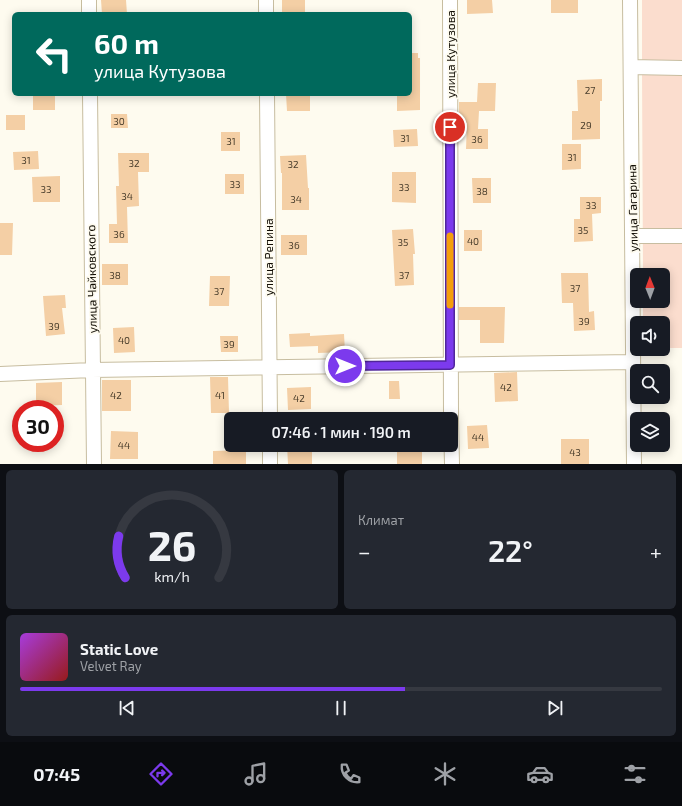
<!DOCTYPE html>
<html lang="ru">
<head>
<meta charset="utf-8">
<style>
  body { margin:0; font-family:"Exo 2",sans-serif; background:#242831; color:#f1f3f6; height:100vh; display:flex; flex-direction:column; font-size:15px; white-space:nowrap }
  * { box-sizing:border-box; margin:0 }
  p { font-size:13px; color:#9ea1a6 }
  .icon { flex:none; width:22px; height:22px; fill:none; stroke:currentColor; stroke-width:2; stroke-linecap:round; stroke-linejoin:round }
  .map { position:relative; height:464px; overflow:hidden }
  .sheet { display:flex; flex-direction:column; gap:6px; padding:6px; background:#0d0f14; flex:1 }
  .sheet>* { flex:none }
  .hud { position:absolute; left:12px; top:12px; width:400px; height:84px; border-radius:6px; box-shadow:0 2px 10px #0003; background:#00695c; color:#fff; overflow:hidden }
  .needle { width:26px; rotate:359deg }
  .tools { position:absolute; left:630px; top:268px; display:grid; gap:8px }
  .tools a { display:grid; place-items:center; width:40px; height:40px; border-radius:6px; background:#171b24; box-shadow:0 2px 10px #0003; font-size:20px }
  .speed { position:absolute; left:12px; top:400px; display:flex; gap:8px; font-size:20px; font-weight:700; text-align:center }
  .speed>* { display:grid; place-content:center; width:52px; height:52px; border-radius:50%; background:#171b24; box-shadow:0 2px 10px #0003; line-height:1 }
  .speed .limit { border:6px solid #d22; background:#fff; color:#111 }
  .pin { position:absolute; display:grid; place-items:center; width:34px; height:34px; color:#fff; margin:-17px; border:2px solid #fff; border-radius:50%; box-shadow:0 1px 4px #0007 }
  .me { position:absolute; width:44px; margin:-22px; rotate:90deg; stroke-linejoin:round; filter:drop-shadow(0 0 3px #0008) }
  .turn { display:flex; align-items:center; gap:14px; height:84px; padding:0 16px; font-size:18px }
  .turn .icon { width:52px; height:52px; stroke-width:2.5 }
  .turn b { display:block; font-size:28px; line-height:34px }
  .big { font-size:30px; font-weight:600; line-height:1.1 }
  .sheet .widget { flex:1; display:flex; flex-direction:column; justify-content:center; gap:6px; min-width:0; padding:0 14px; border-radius:6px; background:#242831 }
  .sheet .dial { align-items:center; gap:0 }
  .dial svg { height:104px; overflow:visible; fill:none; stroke:#363941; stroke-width:7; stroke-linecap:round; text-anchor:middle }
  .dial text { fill:#f1f3f6; stroke:none }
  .song { display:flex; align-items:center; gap:12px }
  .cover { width:48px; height:48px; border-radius:6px; background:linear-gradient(135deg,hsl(280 70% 55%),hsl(0 70% 35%)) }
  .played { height:4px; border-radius:2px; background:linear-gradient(90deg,#7c3aed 60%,#363941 60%) }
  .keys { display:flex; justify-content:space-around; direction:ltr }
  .heat { display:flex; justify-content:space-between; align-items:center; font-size:22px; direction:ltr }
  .sheet .tiles { flex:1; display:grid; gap:6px; grid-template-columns:1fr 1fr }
  .widget:last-child { grid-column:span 2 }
  .trip { position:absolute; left:224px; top:412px; width:234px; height:40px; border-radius:6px; background:#171b24; box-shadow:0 2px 10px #0003; font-weight:600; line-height:40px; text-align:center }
  .menu { display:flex; height:64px; justify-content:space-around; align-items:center; background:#090b0e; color:#9ea1a6 }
  .menu .icon { width:28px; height:28px }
  .menu .active { color:#7c3aed }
  .menu b { font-size:18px; color:#f1f3f6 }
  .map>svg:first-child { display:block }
</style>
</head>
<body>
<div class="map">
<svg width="682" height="464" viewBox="0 0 682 464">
  <rect width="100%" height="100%" fill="#fefbef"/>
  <path fill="#fbddce" d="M642,0H682V60H642Z
    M682,71V348H663V323H643V301H663V275H643L642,72Z"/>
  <path fill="#f4cfa5" d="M101,0H126L127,14H102Z
    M282,0H305V14H282Z
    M467,0H492L493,13L467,14Z
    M551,0H578V13H551Z
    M410,53H418V58H420V110L397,111V94H410Z
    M602,79V101H600V139L572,140V111H578L577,80Z
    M478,83H496L495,111H479L478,129H488V149H466L467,123L459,122V102H477Z
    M33,94H55V110H33Z
    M286,94H310V111H287Z
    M111,114H127L128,128H111Z
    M6,115H25V130H6Z
    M417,129L418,146L394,147L393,130Z
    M221,132H240V151H221Z
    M562,144H581V169L562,170Z
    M38,151L39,169L14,170L13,152Z
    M118,153H149V172H138L139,206L127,207L128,243H109V224H117L116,186H119Z
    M306,155L308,188H309V210H282V173H281L280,156Z
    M392,172H416V203L392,202Z
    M225,174H244V194H225Z
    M60,176V202H33L32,177Z
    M472,178H491V203H473Z
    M580,197H601V213L592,214L593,241L574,242V219H580Z
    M0,223H13L12,255H0Z
    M413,229L415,254H413L414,285L395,286L392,230Z
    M464,230H482V251H464Z
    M281,235H307V255H281Z
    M102,264H128V285H102Z
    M561,273H588L589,312L594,311L595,330L574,331L573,303H562Z
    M210,276H230L229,306H209Z
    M65,295L66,308H62L65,334L46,336L43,296Z
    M459,307H505L504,343H480V320H459Z
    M134,327L135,352L114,353L113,328Z
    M310,333V336L344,334L345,352L318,353V346L290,347L289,334Z
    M220,336H238V352H221Z
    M517,372L518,401L495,402L494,373Z
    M210,377H228L229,413H211Z
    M102,380H131V411H102Z
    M389,381H399L400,399H389Z
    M62,382V405L36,406V383Z
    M311,387V409L288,410L287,388Z
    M487,425L489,448L468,449L467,426Z
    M111,431L138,432V459H110Z
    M561,439H589V464H561Z
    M287,445H312V464H288Z
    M397,445H412V451H422V464H397Z
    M246,450V464H213V451Z"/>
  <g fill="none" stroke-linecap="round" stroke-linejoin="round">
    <defs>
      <path id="minor" d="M89,0V14
        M266,0V14
        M450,0L451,419
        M630,0L634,464
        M631,67L682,68
        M90,94L94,464
        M267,94L270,419
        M632,236H682
        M0,374L92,370L633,362
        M451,420L452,464
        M270,445V464"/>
    </defs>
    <use href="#minor" stroke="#c7bda0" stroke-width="16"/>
    <use href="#minor" stroke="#fff" stroke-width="14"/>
  </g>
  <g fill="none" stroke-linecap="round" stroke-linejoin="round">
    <defs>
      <path id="route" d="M345,366L450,365V127"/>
    </defs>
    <use href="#route" stroke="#51269a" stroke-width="10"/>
    <use href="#route" stroke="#7c3aed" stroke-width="7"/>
    <path stroke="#f59e0b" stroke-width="7" d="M450,236V305"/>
  </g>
  <g text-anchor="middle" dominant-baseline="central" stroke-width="3.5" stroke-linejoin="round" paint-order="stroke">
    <g font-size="10" fill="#4a3e2c">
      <text x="590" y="90">27</text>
      <text x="119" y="121">30</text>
      <text x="586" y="125">29</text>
      <text x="405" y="138">31</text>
      <text x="477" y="139">36</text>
      <text x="231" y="141">31</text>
      <text x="572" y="157">31</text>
      <text x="26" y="160">31</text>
      <text x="134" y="163">32</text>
      <text x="293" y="164">32</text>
      <text x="235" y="184">33</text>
      <text x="404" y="187">33</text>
      <text x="46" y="189">33</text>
      <text x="482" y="191">38</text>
      <text x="127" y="196">34</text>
      <text x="296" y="199">34</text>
      <text x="591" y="205">33</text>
      <text x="583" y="230">35</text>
      <text x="119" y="234">36</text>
      <text x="473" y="241">40</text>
      <text x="403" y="242">35</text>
      <text x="294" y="245">36</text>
      <text x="115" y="275">38</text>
      <text x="404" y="275">37</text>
      <text x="575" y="288">37</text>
      <text x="219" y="291">37</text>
      <text x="584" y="321">39</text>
      <text x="54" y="326">39</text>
      <text x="124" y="340">40</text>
      <text x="229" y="344">39</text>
      <text x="506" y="387">42</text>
      <text x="116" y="395">42</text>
      <text x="220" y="395">41</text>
      <text x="299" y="398">42</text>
      <text x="478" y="437">44</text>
      <text x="124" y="445">44</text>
      <text x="575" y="452">43</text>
    </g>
    <g font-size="12" fill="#110d04" stroke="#fefbef">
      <text transform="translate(450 54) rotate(-90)">улица Кутузова</text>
      <text transform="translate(632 208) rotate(-91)">улица Гагарина</text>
      <text transform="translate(268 257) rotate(-90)">улица Репина</text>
      <text transform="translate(91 279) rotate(-91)">улица Чайковского</text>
    </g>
  </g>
</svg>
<div class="tools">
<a><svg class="needle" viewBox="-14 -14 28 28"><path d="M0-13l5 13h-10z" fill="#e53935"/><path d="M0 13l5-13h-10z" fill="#9ea1a6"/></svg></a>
<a><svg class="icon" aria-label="sound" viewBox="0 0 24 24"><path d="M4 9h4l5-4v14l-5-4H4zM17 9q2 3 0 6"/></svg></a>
<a><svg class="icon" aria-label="search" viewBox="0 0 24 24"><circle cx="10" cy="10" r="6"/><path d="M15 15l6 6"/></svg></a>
<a><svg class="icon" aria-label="layers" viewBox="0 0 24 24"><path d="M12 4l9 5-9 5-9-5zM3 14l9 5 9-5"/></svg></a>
</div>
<div class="speed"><div class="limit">30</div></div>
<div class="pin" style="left:450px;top:127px;background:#d93025"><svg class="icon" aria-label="arrive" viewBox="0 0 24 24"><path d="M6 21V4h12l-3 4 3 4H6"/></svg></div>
<svg class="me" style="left:345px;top:366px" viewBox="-20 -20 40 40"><circle r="17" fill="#7c3aed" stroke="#fff" stroke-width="3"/><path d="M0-11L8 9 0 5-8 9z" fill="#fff"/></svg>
<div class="trip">07:46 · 1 мин · 190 m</div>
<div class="hud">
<div class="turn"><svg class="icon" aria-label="left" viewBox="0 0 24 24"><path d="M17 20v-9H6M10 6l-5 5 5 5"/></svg><div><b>60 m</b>улица Кутузова</div></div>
</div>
</div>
<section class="sheet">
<div class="tiles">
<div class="widget dial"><svg viewBox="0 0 100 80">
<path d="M14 69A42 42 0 1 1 86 69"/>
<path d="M14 69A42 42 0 0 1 9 37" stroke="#7c3aed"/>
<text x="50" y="56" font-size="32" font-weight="700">26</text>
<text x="50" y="72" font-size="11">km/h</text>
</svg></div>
<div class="widget"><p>Климат</p>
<div class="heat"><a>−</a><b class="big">22°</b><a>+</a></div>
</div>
<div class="widget">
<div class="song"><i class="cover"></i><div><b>Static Love</b><p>Velvet Ray</p></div></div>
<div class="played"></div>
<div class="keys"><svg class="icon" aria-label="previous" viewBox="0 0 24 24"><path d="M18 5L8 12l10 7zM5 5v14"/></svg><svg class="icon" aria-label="pause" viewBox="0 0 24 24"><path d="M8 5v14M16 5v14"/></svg><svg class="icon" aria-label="next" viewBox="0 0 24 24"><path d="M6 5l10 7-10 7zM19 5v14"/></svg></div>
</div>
</div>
</section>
<nav class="menu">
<b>07:45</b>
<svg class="icon active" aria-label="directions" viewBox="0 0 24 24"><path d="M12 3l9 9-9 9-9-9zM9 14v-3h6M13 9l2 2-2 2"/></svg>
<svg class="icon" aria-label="music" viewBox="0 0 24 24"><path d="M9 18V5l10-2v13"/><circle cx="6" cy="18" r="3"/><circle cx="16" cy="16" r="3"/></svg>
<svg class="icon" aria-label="phone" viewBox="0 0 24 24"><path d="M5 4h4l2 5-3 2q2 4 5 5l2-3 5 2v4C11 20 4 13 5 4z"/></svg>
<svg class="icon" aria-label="climate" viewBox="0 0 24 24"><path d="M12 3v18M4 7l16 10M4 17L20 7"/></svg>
<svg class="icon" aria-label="car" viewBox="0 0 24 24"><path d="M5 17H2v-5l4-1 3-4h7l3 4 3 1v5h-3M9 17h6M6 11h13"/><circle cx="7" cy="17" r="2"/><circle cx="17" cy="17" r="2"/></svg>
<svg class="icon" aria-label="filters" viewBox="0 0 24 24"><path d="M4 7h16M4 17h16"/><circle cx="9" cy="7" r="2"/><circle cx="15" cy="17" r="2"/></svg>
</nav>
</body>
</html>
